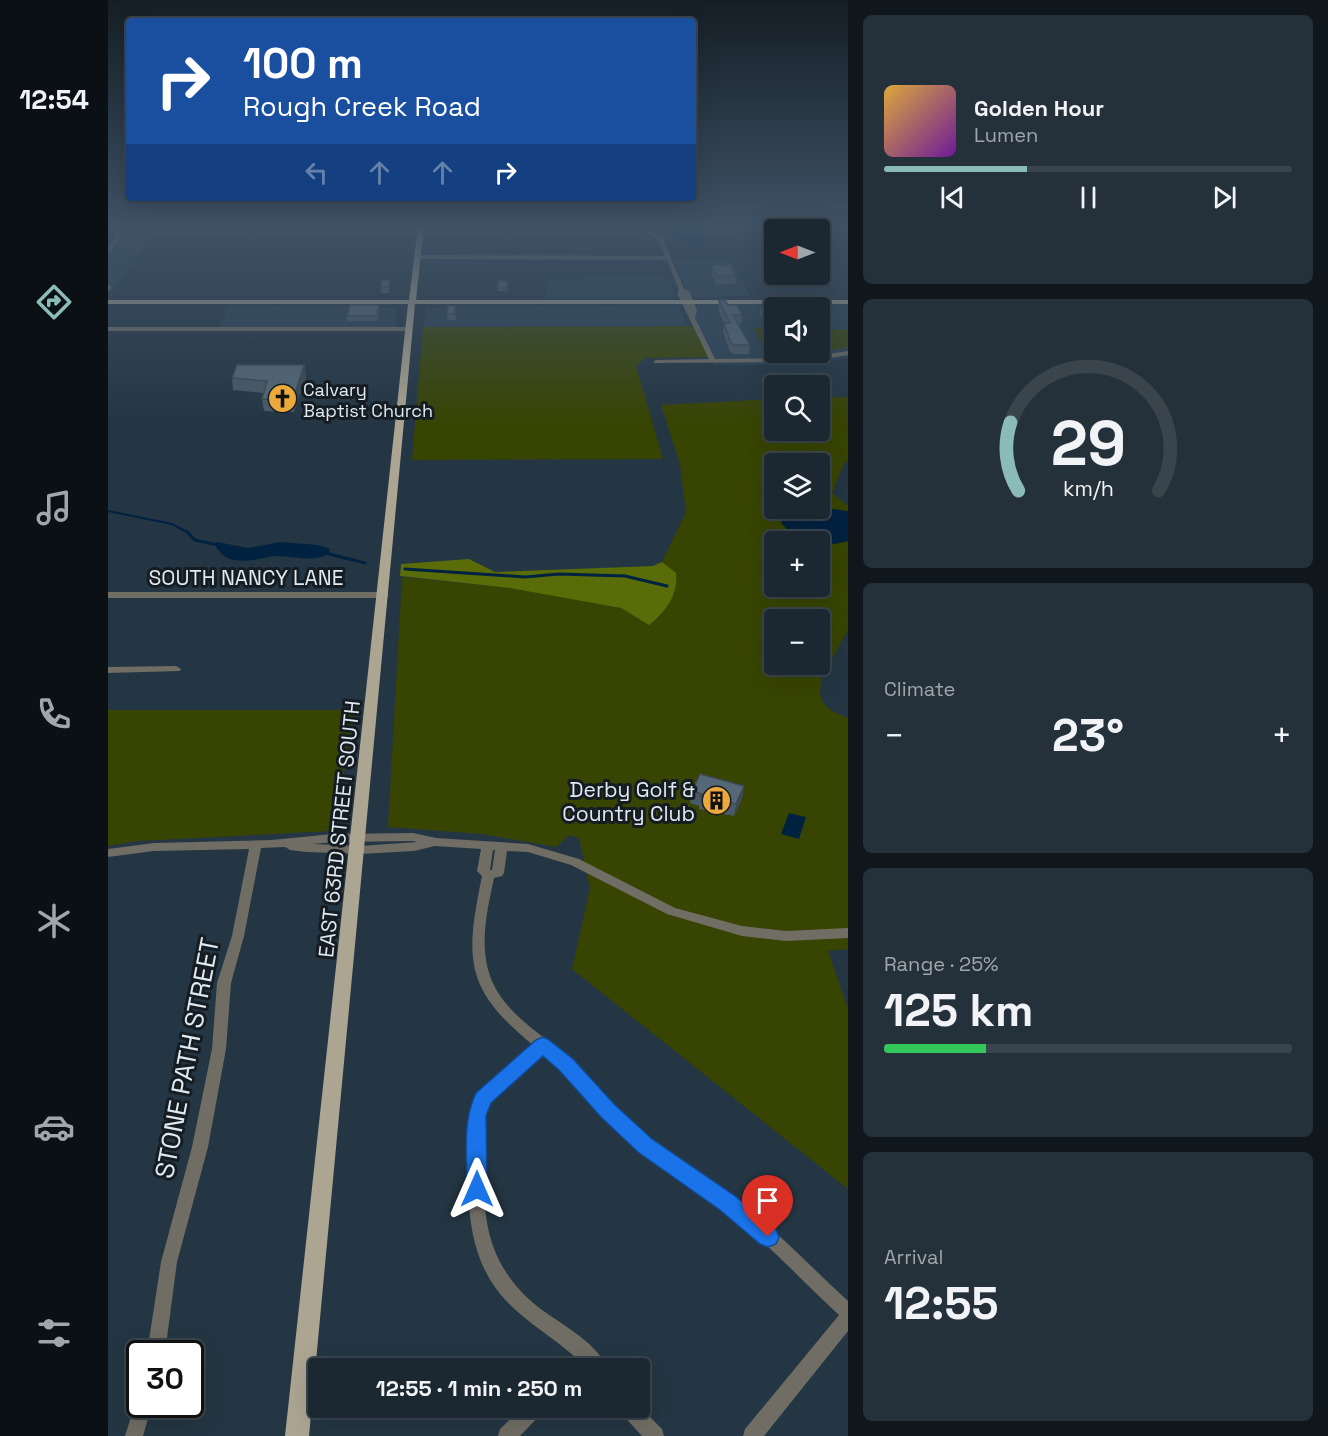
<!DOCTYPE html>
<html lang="en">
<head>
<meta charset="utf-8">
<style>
  body { margin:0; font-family:"Space Grotesk",sans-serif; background:#24303a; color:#f1f3f6; height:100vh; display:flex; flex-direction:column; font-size:22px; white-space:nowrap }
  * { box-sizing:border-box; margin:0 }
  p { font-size:20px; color:#a0a6ac }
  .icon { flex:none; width:33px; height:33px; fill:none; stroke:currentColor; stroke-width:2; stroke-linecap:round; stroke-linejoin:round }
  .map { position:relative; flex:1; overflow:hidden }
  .sheet { display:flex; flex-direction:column; gap:15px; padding:15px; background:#0f161c; width:480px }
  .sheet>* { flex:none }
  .hud { position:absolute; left:18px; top:18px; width:570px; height:183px; border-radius:6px; box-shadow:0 6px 24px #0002,0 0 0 2px #39444d; background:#1a4fa0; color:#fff; overflow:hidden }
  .needle { width:39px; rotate:270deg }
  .buttons { position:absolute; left:656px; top:219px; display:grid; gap:12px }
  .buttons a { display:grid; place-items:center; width:66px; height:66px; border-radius:6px; background:#1b2832; box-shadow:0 6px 24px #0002,0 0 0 2px #39444d; font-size:30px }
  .speed { position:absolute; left:18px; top:1340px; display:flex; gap:12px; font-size:30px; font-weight:700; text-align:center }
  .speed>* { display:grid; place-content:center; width:78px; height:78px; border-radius:50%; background:#1b2832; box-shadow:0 6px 24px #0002,0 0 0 2px #39444d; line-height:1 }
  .speed .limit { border:3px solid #111; border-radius:9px; background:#fff; color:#111 }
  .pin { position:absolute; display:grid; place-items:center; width:51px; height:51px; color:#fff; margin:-62px -26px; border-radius:50% 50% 50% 0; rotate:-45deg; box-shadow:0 0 6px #0007 }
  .pin .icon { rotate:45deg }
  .me { position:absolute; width:66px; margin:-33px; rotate:0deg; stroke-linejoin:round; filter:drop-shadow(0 0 4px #0008) }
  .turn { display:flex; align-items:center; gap:21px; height:126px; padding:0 18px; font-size:27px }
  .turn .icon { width:78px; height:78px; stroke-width:2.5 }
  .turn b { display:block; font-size:42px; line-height:51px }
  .lanes { display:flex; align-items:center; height:57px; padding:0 18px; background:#0003; justify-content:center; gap:30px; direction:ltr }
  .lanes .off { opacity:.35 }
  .big { font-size:45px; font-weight:700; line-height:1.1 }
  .sheet .card { flex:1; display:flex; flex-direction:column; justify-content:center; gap:9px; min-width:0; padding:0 21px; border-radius:9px; background:#24303a }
  .sheet .dial { align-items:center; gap:0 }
  .dial svg { height:156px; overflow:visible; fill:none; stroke:#39444d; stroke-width:7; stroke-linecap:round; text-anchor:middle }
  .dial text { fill:#f1f3f6; stroke:none }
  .song { display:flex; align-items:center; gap:18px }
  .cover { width:72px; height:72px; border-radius:9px; background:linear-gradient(135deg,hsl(40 70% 55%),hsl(280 70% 35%)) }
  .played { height:6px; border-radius:3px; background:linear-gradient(90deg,#8bbbb9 35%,#39444d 35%) }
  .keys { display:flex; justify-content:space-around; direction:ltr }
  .heat { display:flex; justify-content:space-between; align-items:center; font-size:33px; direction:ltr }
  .charge { height:9px; border-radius:4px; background:linear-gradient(90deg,#34c759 25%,#39444d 0) }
  .trip { position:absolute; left:200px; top:1358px; width:342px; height:60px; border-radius:6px; background:#1b2832; box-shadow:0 6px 24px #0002,0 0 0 2px #39444d; font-weight:700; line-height:60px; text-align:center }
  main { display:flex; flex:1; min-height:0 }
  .tabs { display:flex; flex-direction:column; width:108px; justify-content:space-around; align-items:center; background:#0b1014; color:#a0a6ac }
  .tabs .icon { width:42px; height:42px }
  .tabs .on { color:#8bbbb9 }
  .tabs b { font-size:27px; color:#f1f3f6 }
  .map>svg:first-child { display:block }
</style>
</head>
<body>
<main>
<nav class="tabs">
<b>12:54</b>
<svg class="icon on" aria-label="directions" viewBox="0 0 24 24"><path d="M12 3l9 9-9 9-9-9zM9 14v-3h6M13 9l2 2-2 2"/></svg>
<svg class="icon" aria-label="music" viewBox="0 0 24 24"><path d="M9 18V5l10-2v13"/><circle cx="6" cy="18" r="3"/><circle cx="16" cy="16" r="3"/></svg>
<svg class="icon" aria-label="phone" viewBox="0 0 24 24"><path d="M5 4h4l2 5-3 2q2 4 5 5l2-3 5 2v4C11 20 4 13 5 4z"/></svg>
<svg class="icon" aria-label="climate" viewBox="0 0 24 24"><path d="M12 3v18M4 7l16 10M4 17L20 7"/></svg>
<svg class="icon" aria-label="car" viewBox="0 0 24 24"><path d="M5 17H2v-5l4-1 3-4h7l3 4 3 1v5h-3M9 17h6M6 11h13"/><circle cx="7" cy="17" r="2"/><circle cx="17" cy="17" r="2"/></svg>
<svg class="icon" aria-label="filters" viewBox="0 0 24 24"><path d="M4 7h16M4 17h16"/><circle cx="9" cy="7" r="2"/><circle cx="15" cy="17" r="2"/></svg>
</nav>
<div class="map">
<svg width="740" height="1436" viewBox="0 0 740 1436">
  <rect width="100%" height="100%" fill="#243643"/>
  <path fill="#2a4153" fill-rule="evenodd" d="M0,225H51L0,298Z
    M566,260H621L643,296L581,297Z
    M561,277L567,297H439L438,278Z
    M576,302H740V358L692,364L606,365ZM666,308H711V352H666Z
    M121,306L287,308L289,309L288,329L111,327Z
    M570,306L580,326L315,327L318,308Z"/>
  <path fill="#384402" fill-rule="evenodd" d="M588,326L602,357L537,358L528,366L555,459L304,460L315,327Z
    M646,328L666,329V352H711V329L740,330V347L690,356H659Z
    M711,397H740V461L736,463L724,493L740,506V630L713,677L712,692L714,702L724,711L740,718V949L720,951L740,1009V1189L464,969L482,888L471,838L461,835L448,847L374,834L280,827L294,577L412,589L513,608L541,625L567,573L554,562L578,512L572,464L553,405L666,399V430H711ZM666,464H711V508H666ZM666,542H711V586H666ZM666,620H711V664H666Z
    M0,710H248L224,831L30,841L0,846Z"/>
  <path fill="#5a6c07" d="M361,559L387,572L545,566L554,562L568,573C570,596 558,611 541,625L513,608L402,588L292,576L293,564Z"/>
  <path fill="#002241" d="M545,225H590L598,243L574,242Z
    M725,509L740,511V541L727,544L706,541L692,533L679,529L673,523L678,513L699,514Z
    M109,542L140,548L172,542L210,545L222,549L221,554C204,563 188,556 169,556C153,557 139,564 122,559C114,556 111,550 105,544Z
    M681,813L698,817L691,839L673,834Z"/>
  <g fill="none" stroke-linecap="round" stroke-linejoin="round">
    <path stroke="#002241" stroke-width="2" d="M0,511L64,524L81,533"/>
    <path stroke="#002241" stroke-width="3" d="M79,532L87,540L105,544
      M221,554L257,563
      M297,569L417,577L451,574L517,576L559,586"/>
    <path fill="#706d64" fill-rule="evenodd" d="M5,225H10L13,237L0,254V248L7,237Z
      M525,225H531L555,239L576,289L582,292L589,311L587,318L607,359L697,358L740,351V355L697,362L546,363L545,362L548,360L601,359L569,293L571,290L559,260L309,259L306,257L309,255L557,256L551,241Z
      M0,284L3,286V289L0,291Z
      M0,327H301L304,329L301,331H0Z
      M0,592H276L281,595L276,598H0Z
      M68,666L73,669L72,671L0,673V667Z
      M305,833L328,838L420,844L471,859L567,908L634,926L678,931L740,928V938L678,941L634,936L559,914L463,865L420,852L399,851L396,873L394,876L386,878C379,911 370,948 384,981C399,1016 436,1035 463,1060C488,1083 507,1111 532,1132C566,1161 605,1181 640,1209C675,1237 706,1270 740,1301V1331L656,1436H635L637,1429L731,1315C696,1283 664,1247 626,1218C593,1191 555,1170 522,1142C491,1115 467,1080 435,1053C422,1066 408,1078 395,1090C391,1094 384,1098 381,1103C373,1115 376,1134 376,1147C375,1211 374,1257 424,1302C447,1322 487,1339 499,1368H457L460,1362L466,1356C442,1335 413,1319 393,1295C359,1254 359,1201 361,1151C361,1133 360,1114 368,1098C374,1086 414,1056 425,1045C356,989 357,959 374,876L369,871L373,849L327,846L306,851L252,854L198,852L182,850L177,847L153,848L136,936L123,983L118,1049L100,1147L69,1262L57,1353H39L53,1262L84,1147L104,1049L109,983L124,936L141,849L46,851L0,857V849L46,843L164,840L225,834ZM305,841L309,842L252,846L205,844L225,842ZM385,850H387L384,870H382Z
      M32,1396V1404H44L35,1436H17L29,1398Z
      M531,1406L554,1429L556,1436H534L513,1413L510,1407Z
      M415,1407H437L434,1413L412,1436H390L392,1429Z"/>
    <path fill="#aca592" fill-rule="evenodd" d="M310,225H316L308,300H740V304H307L201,1436H177L300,304H0V300H301Z"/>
  </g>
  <path fill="#495966" d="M604,265L628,276L627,284H608L603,273Z
    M282,280L281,293H273V287Z
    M390,281H399V291H390Z
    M611,301L620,305L634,315L633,324H630L642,345L641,354H626L622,352L615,332L616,323L610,310Z
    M340,306H347L348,320H339Z
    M653,308H666V323H657L652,314Z
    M271,311L269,321H239V316Z
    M196,365L198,377L186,412L156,411L154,399L156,393L125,390L124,378Z
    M636,786L634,799L626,816L591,809V806L582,803L584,791Z"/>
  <path fill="#3c4953" d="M196,365L198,377L186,412L185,400Z
    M636,786L634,799L626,816L628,804Z"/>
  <path fill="#556877" stroke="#3c4953" stroke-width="1.5" d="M604,265H622L628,276H609Z
    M274,280H282L281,287H273Z
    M390,281H399V288H390Z
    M616,299L620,305H629L634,315H625L642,345H627L623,343L616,323H622L611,301Z
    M242,305H271L268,316H239Z
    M340,306H347V314H339Z
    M653,308H666V317H658Z
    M129,365H196L185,400L154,399L159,381L124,378Z
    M592,774L636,786L628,804L592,796L594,794L584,791Z"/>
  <linearGradient id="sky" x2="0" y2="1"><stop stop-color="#141e25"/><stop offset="0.53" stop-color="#3f5266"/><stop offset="1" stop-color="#3f5266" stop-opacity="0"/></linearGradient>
  <rect width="740" height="426" fill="url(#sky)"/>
  <path fill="#1a73e8" stroke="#114b97" stroke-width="1.5" d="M435,1037L441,1040L465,1059L507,1105L544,1139L627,1196L668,1230L671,1237L668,1244L660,1247L652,1244L612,1210L530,1152L493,1117L451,1070L435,1056L383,1103L378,1116L379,1189L376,1195L369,1198L362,1195L359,1189C359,1156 354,1122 368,1093L428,1040Z"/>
  <defs>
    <symbol id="church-disc" viewBox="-11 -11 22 22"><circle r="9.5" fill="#eca93b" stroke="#151c22"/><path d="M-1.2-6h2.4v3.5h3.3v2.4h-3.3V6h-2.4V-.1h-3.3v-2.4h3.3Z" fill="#111"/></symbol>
    <symbol id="building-disc" viewBox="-11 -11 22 22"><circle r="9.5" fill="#eca93b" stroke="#151c22"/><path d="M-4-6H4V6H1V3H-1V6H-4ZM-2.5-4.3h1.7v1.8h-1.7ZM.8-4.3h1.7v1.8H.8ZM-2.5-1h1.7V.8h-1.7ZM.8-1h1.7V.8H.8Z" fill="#111"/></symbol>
  </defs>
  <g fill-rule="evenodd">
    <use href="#church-disc" x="158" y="382" width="33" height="33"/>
    <use href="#building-disc" x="592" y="784" width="33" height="33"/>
  </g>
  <g text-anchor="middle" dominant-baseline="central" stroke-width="6" stroke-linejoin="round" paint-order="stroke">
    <g font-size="18" fill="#dfeaf3" stroke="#151c22" text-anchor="start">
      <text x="195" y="389">Calvary<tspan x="195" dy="21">Baptist Church</tspan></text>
    </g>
    <g font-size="21" fill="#dfeaf3" stroke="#151c22">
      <text x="138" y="577">SOUTH NANCY LANE</text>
      <text transform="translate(231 829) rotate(-84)">EAST 63RD STREET SOUTH</text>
    </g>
    <g font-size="21" fill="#dfeaf3" stroke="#151c22" text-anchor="end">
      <text x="587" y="789">Derby Golf &amp;<tspan x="587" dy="24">Country Club</tspan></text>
    </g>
    <g font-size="26" fill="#dfeaf3" stroke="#151c22">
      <text transform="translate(79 1058) rotate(-79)">STONE PATH STREET</text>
    </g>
  </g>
</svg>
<div class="buttons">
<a><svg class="needle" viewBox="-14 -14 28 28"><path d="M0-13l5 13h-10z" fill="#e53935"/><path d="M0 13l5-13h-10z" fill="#a0a6ac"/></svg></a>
<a><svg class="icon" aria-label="sound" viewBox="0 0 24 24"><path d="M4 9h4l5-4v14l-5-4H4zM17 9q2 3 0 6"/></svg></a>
<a><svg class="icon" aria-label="search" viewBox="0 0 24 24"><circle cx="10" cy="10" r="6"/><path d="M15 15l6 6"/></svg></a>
<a><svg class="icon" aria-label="layers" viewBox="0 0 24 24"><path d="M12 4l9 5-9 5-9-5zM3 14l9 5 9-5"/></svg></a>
<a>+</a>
<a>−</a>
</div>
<div class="speed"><div class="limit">30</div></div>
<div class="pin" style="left:660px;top:1237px;background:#d93025"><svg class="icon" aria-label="arrive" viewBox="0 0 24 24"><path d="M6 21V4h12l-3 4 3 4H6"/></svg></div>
<svg class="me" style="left:369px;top:1189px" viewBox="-20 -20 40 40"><path d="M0-17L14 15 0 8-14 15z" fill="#1a73e8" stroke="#fff" stroke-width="4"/></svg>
<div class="trip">12:55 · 1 min · 250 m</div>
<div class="hud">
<div class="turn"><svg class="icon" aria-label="right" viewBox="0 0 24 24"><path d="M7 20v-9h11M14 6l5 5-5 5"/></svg><div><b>100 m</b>Rough Creek Road</div></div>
<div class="lanes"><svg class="icon off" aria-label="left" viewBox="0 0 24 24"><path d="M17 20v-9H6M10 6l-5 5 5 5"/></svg><svg class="icon off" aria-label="ahead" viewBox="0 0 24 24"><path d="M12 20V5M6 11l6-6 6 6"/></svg><svg class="icon off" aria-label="ahead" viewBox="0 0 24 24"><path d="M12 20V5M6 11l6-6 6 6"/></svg><svg class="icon" aria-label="right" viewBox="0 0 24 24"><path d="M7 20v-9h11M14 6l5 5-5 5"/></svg></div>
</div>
</div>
<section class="sheet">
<div class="card">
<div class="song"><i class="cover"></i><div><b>Golden Hour</b><p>Lumen</p></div></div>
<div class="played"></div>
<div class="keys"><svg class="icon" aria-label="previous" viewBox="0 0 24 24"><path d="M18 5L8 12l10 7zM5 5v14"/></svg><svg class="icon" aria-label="pause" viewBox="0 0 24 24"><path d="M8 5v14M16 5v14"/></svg><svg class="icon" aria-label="next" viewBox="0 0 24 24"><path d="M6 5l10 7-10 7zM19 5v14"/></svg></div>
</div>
<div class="card dial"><svg viewBox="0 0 100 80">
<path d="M14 69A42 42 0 1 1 86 69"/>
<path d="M14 69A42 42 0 0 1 10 34" stroke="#8bbbb9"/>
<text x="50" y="56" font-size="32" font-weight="700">29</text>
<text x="50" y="72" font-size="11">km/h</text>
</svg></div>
<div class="card"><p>Climate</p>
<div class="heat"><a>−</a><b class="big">23°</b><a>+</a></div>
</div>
<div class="card"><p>Range · 25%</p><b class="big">125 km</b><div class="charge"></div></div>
<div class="card"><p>Arrival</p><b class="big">12:55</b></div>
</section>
</main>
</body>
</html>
